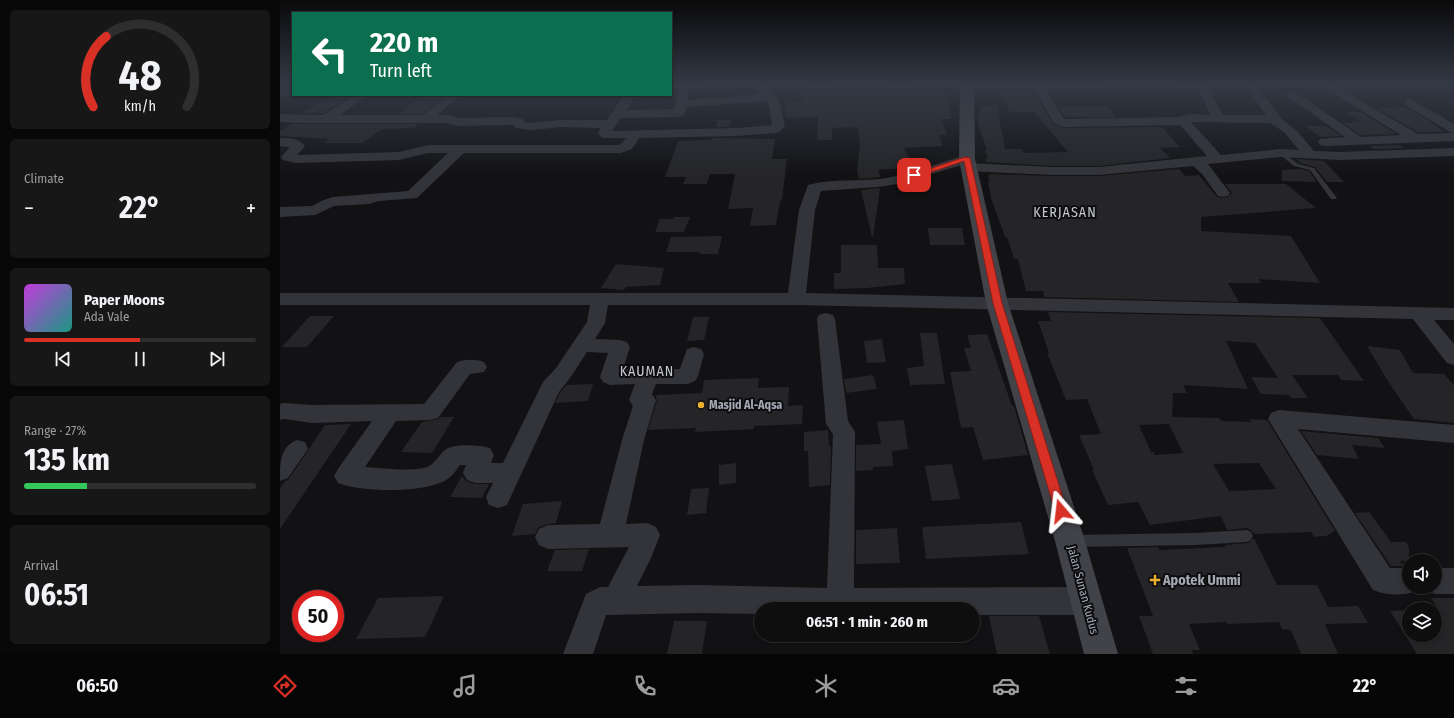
<!DOCTYPE html>
<html lang="en">
<head>
<meta charset="utf-8">
<style>
  body { margin:0; font-family:"Fira Sans Condensed",sans-serif; background:#171718; color:#f1f3f6; height:100vh; display:flex; flex-direction:column; font-size:15px; white-space:nowrap }
  * { box-sizing:border-box; margin:0 }
  p { font-size:13px; color:#9b9c9e }
  .icon { flex:none; width:22px; height:22px; fill:none; stroke:currentColor; stroke-width:2; stroke-linecap:round; stroke-linejoin:round }
  .map { position:relative; flex:1; overflow:hidden }
  .side { display:flex; flex-direction:column; gap:10px; padding:10px; background:#080808; width:280px }
  .side>* { flex:none }
  .banner { position:absolute; left:12px; top:12px; width:380px; height:84px; border-radius:0px; box-shadow:0 2px 6px #0003,0 0 0 1px #2e2e2f; background:#0b6e4f; color:#fff; overflow:hidden }
  .controls { position:absolute; left:1122px; top:554px; display:grid; gap:8px }
  .controls a { display:grid; place-items:center; width:40px; height:40px; border-radius:50%; background:#0e0e0f; box-shadow:0 2px 6px #0003,0 0 0 1px #2e2e2f; font-size:20px }
  .speed { position:absolute; left:12px; top:590px; display:flex; gap:8px; font-size:20px; font-weight:700; text-align:center }
  .speed>* { display:grid; place-content:center; width:52px; height:52px; border-radius:50%; background:#0e0e0f; box-shadow:0 2px 6px #0003,0 0 0 1px #2e2e2f; line-height:1 }
  .speed .limit { border:6px solid #d22; background:#fff; color:#111 }
  .pin { position:absolute; display:grid; place-items:center; width:34px; height:34px; color:#fff; margin:-17px; border-radius:8px; box-shadow:0 2px 6px #0006 }
  .me { position:absolute; width:44px; margin:-22px; rotate:343deg; stroke-linejoin:round; filter:drop-shadow(0 0 3px #0008) }
  .turn { display:flex; align-items:center; gap:14px; height:84px; padding:0 12px; font-size:18px }
  .turn .icon { width:52px; height:52px; stroke-width:2.5 }
  .turn b { display:block; font-size:28px; line-height:34px }
  .big { font-size:30px; font-weight:700; line-height:1.1 }
  .side .card { flex:1; display:flex; flex-direction:column; justify-content:center; gap:6px; min-width:0; padding:0 14px; border-radius:6px; background:#171718 }
  .side .dial { align-items:center; gap:0 }
  .dial svg { height:104px; overflow:visible; fill:none; stroke:#2e2e2f; stroke-width:7; stroke-linecap:round; text-anchor:middle }
  .dial text { fill:#f1f3f6; stroke:none }
  .song { display:flex; align-items:center; gap:12px }
  .cover { width:48px; height:48px; border-radius:6px; background:linear-gradient(135deg,hsl(290 70% 55%),hsl(170 70% 35%)) }
  .played { height:4px; border-radius:2px; background:linear-gradient(90deg,#d93025 50%,#2e2e2f 50%) }
  .keys { display:flex; justify-content:space-around; direction:ltr }
  .heat { display:flex; justify-content:space-between; align-items:center; font-size:22px; direction:ltr }
  .charge { height:6px; border-radius:3px; background:linear-gradient(90deg,#34c759 27%,#2e2e2f 0) }
  .trip { position:absolute; left:474px; top:602px; width:226px; height:40px; border-radius:20px; background:#0e0e0f; box-shadow:0 2px 6px #0003,0 0 0 1px #2e2e2f; font-weight:700; line-height:40px; text-align:center }
  .menu { display:flex; height:64px; justify-content:space-around; align-items:center; background:#060606; color:#9b9c9e }
  .menu .icon { width:28px; height:28px }
  .menu .active { color:#d93025 }
  .menu b { font-size:18px; color:#f1f3f6 }
  main { display:flex; flex:1; min-height:0 }
  .map>svg:first-child { display:block }
</style>
</head>
<body>
<main>
<section class="side">
<div class="card dial"><svg viewBox="0 0 100 80">
<path d="M14 69A42 42 0 1 1 86 69"/>
<path d="M14 69A42 42 0 0 1 24 15" stroke="#d93025"/>
<text x="50" y="56" font-size="32" font-weight="700">48</text>
<text x="50" y="72" font-size="11">km/h</text>
</svg></div>
<div class="card"><p>Climate</p>
<div class="heat"><a>−</a><b class="big">22°</b><a>+</a></div>
</div>
<div class="card">
<div class="song"><i class="cover"></i><div><b>Paper Moons</b><p>Ada Vale</p></div></div>
<div class="played"></div>
<div class="keys"><svg class="icon" aria-label="previous" viewBox="0 0 24 24"><path d="M18 5L8 12l10 7zM5 5v14"/></svg><svg class="icon" aria-label="pause" viewBox="0 0 24 24"><path d="M8 5v14M16 5v14"/></svg><svg class="icon" aria-label="next" viewBox="0 0 24 24"><path d="M6 5l10 7-10 7zM19 5v14"/></svg></div>
</div>
<div class="card"><p>Range · 27%</p><b class="big">135 km</b><div class="charge"></div></div>
<div class="card"><p>Arrival</p><b class="big">06:51</b></div>
</section>
<div class="map">
<svg width="1174" height="654" viewBox="0 0 1174 654">
  <rect width="100%" height="100%" fill="#121214"/>
  <path fill="#252528" fill-rule="evenodd" d="M521,84L601,88V84H633L632,87L664,86L672,119H661L667,135H659L663,146L624,148L634,167L598,170L601,177L579,179L577,172L580,145L578,127L552,128V140H537L538,117L506,118L505,103L523,101Z
    M733,91H753L773,124L782,128L882,127L900,147L880,148L890,158L819,166H771L706,162L705,159H708L705,150H707L699,128L698,116H700L699,106H717L725,149H742L743,153L788,152L754,112L730,113L720,93L733,92Z
    M56,95H71L44,113H20Z
    M142,95H165L142,114H119Z
    M827,106L836,117H785L778,107Z
    M1125,107L1149,121L1165,132H1138L1096,108Z
    M1067,112H1081L1116,134L1081,135L1063,123L1080,122Z
    M437,120H451L449,127H436Z
    M11,124H138L134,128L102,129L83,143H44L49,139L0,136V131Z
    M1026,126H1046L1061,136L1040,137Z
    M432,138L495,139L492,159H507L502,200L500,201L496,225L470,226L473,208L448,209L455,174H430L427,184H403L406,177H385L398,141L431,140Z
    M1119,145L1124,148L1094,149L1089,146Z
    M1017,159L1044,161L1064,182H1047L1035,167L1020,163Z
    M899,169L905,176L919,175L937,197L943,198L948,197L952,193L945,184H1006L1036,208L921,217V231L1011,236L1040,283L978,279L982,283H948L959,302L764,297L763,291H746L738,259H734L727,237H725L711,198L708,181H710L708,175H711L710,174L771,176H819Z
    M1021,169L1029,171L1037,182L1002,181V170Z
    M600,188L593,237H592L581,190Z
    M394,217H410L404,232H375L380,219H393Z
    M648,228H682L685,245H650Z
    M442,236L438,254H419L420,252H386L391,237Z
    M561,245H597L598,268H624L625,284L587,288L554,289V273H561Z
    M336,264L384,268L380,285L346,287L344,290L321,288Z
    M768,312L1040,318L1084,381L1061,380L1058,375H1012L1028,398H1011L1009,395L981,394L971,377L998,378L975,343L946,341L968,389L903,385L907,393H893L892,417L939,418L941,421L971,422L969,419L987,420L1055,531L1046,536L1034,537L1031,532L974,534L972,531L967,528L947,530L941,516L870,525L858,502L828,505L812,470H814L799,435L821,434L807,399L786,400L767,353H769L758,321H771ZM889,424L903,453L875,455L874,452H871L859,425ZM979,463L996,489L949,491L933,464Z
    M30,316H54L27,347H2Z
    M413,317H429L424,340L407,341Z
    M640,333H657L665,384L630,385L627,368L644,366Z
    M707,334L732,406H734L748,455L703,460L693,427L681,428L670,372L691,371L684,348H691L687,335Z
    M602,339L606,362L587,363L584,341Z
    M1087,346L1120,350L1133,373L1164,374L1174,385V423L1134,419L1109,383Z
    M593,375L597,389L566,393L564,379Z
    M479,378L478,388L509,387L508,406L523,405L522,424L474,426V429L415,432L416,428L368,430L377,400L375,395L422,393L424,380Z
    M313,384L308,401L275,403L280,393L286,385Z
    M161,417H174L152,453L121,452L142,422L158,419Z
    M624,420L628,449L612,451L613,466L593,467V470L576,471V445L601,444L597,422Z
    M71,424L0,529V488L5,481L9,479L45,425Z
    M548,430L549,446H551L550,485L529,487L528,451H524V432Z
    M1021,431L1098,438L1105,448L1072,445L1079,459L1037,455Z
    M456,463V483L439,485V465Z
    M672,464L680,499L652,501L645,466Z
    M182,476L186,481L194,484H209L202,498L170,497Z
    M429,488L426,513L407,515L411,489Z
    M282,501L276,523L267,524L258,528L255,534L232,536L243,504Z
    M1089,512L1111,542H1126L1129,547V561H1120L1124,566H1111L1075,513Z
    M741,522L749,554L646,559L642,527Z
    M617,528L620,563L576,564V530Z
    M974,538L997,585H1037L1048,607L1078,606L1088,623L1045,624L1058,654H1021L1011,630L1002,629L999,622L948,624L946,622L909,624L920,650H912L913,654H873L859,616H873L847,548L878,547L879,550L946,547L945,545L968,543Z
    M309,549L302,571H267L275,550Z
    M164,596L145,637L76,639L98,598Z
    M1151,598H1174V654H1137L1110,611L1129,610V635H1155V610H1159Z
    M709,616H759L770,654H717Z
    M394,621H427L422,654H387Z"/>
  <g fill="none" stroke-linecap="round" stroke-linejoin="round">
    <path fill="#333439" fill-rule="evenodd" d="M999,152H1003L1018,164L1034,168L1057,198L1055,199H1051L1030,170L1014,166L999,154Z
      M967,530L971,532L973,536L971,540L967,542L915,545L793,547L789,545L787,541L789,537L793,535L915,533Z"/>
    <path fill="#333439" fill-rule="evenodd" d="M391,84H434L429,87L409,88L408,100L479,94L476,84H488L491,95L497,97L499,99L505,126L499,132L495,133L457,136L359,138L352,149L341,153H184L137,198L99,201L89,204L54,206L35,215L0,217V207L32,206L41,201L53,197L128,191L168,153H148L119,160L15,163L3,160L1,157L10,147L0,146V138C9,138 19,138 25,146L17,155L119,152L148,145H339L342,143L346,138H322L318,133L321,128L280,127L252,130L235,128L233,125L176,126L168,123H23L0,122V114L44,115L74,95H88L60,115H143L167,95H181L157,115H170L178,118L233,117L243,119L245,123H248L280,120H327L344,95H356L346,110L394,109L398,89H391ZM486,101H488L492,125L457,128L332,131L341,118L398,117L404,115L407,107Z
      M684,84H841L836,87L766,89L783,118L785,119L898,117L912,114L931,115L918,90L890,87L885,84L926,85L943,115H986L964,84H975L1002,119L1018,132L1034,151L1060,152L1174,148V156L1060,160L1001,157L928,164L950,193L948,196L943,197L938,196L922,174L913,166L819,175H771L688,171L683,170L681,167L682,165L617,184L598,187L541,191L535,210L526,293L1174,308V320H1154L1174,344V365L1167,363L1133,319L516,305H328L325,323L315,339L340,340L347,342L350,347L343,369H400L407,349L414,347L421,349L424,354L418,376L415,381L408,384H376L372,394L376,400L364,440L346,524L367,523L376,527L380,535L371,558L357,586L417,585L547,588L553,434L546,424L537,319L539,315L546,313L553,315L555,319L568,421L575,432L574,588L805,587L815,591L819,601L815,611L805,615H693V609H481V614L417,613L326,615L313,654H283L306,594L320,587H328L349,547L268,549L259,545L255,537L259,529L268,525L320,524L342,440L353,406L349,400L355,384L330,385L323,382L320,377L328,353L307,352L290,378L279,392L227,505L218,508L209,505L206,497L213,483H195L187,480L183,473L186,465H180C175,472 170,479 162,482C139,493 81,492 58,483L54,476L58,469L92,421L32,423L4,419L0,420V404L4,403L32,405L144,404L177,362C186,359 195,359 204,362L207,367L204,372L190,374L158,418L150,420L116,421L85,467C101,468 133,472 147,467C155,464 159,455 165,450C173,443 200,445 210,448L214,455L211,463H223L263,382L276,368L307,322L310,305H0V293H508L519,210L528,185C554,178 581,182 607,178C635,173 660,162 687,155L692,156L694,159L689,163L771,167H819L927,156L900,125L783,127L774,123L754,89L687,90L683,89L681,87ZM911,122L990,123L1004,132L1019,150L1001,149L941,155Z
      M1053,85L1138,134L1174,133V141L1045,146L1040,145L1038,142L1040,139L1065,137L1007,96L1005,94L1007,92H1015L1081,137L1121,135L1049,90L1047,88L1049,86Z
      M13,89V95H15L0,96V90Z
      M1131,99L1174,124V133L1170,132L1127,106L1125,103L1127,100Z
      M999,410L1174,425V443L1018,429L1110,568H1129V587H1140L1139,590C1124,596 1108,596 1093,590L988,419L991,413Z
      M17,440L25,442L28,449L8,478L0,481C0,462 0,447 17,440Z
      M1155,568H1174V594H1155L1145,590L1144,587H1155Z"/>
    <path fill="#414349" fill-rule="evenodd" d="M680,84H694L695,159L728,303L805,541L838,654H804L775,541L706,303L679,159Z"/>
  </g>
  <linearGradient id="sky" x2="0" y2="1"><stop stop-color="#0a0a0b"/><stop offset="0.48" stop-color="#333945"/><stop offset="1" stop-color="#333945" stop-opacity="0"/></linearGradient>
  <rect width="1174" height="176" fill="url(#sky)"/>
  <path fill="#d93025" stroke="#8d1f18" d="M685,157L690,158L722,303L787,511L785,515L781,517L777,515L775,511L713,303L684,161L637,177L631,175Z"/>
  <g fill="#eeb030" stroke="#0d0d0f" stroke-width="1.5">
    <circle cx="421" cy="405" r="4"/>
    <path d="M873 574h4v4h4v4h-4v4h-4v-4h-4v-4h4z"/>
  </g>
  <g text-anchor="middle" dominant-baseline="central" stroke-width="4" stroke-linejoin="round" paint-order="stroke">
    <g font-size="12" font-weight="bold" fill="#a4a9b4" stroke="#0d0d0f" text-anchor="start">
      <text x="429" y="405">Masjid Al-Aqsa</text>
    </g>
    <g font-size="12" fill="#a4a9b4" stroke="#0d0d0f">
      <text transform="translate(803 590) rotate(75)">Jalan Sunan Kudus</text>
    </g>
    <g font-size="14" letter-spacing="1" fill="#c5c8d0" stroke="#0d0d0f">
      <text x="785" y="212">KERJASAN</text>
      <text x="367" y="371">KAUMAN</text>
    </g>
    <g font-size="14" font-weight="bold" fill="#a4a9b4" stroke="#0d0d0f" text-anchor="start">
      <text x="883" y="580">Apotek Ummi</text>
    </g>
  </g>
</svg>
<div class="controls">
<a><svg class="icon" aria-label="sound" viewBox="0 0 24 24"><path d="M4 9h4l5-4v14l-5-4H4zM17 9q2 3 0 6"/></svg></a>
<a><svg class="icon" aria-label="layers" viewBox="0 0 24 24"><path d="M12 4l9 5-9 5-9-5zM3 14l9 5 9-5"/></svg></a>
</div>
<div class="speed"><div class="limit">50</div></div>
<div class="pin" style="left:634px;top:175px;background:#d93025"><svg class="icon" aria-label="arrive" viewBox="0 0 24 24"><path d="M6 21V4h12l-3 4 3 4H6"/></svg></div>
<svg class="me" style="left:781px;top:511px" viewBox="-20 -20 40 40"><path d="M0-17L14 15 0 8-14 15z" fill="#d93025" stroke="#fff" stroke-width="4"/></svg>
<div class="trip">06:51 · 1 min · 260 m</div>
<div class="banner">
<div class="turn"><svg class="icon" aria-label="left" viewBox="0 0 24 24"><path d="M17 20v-9H6M10 6l-5 5 5 5"/></svg><div><b>220 m</b>Turn left</div></div>
</div>
</div>
</main>
<nav class="menu">
<b>06:50</b>
<svg class="icon active" aria-label="directions" viewBox="0 0 24 24"><path d="M12 3l9 9-9 9-9-9zM9 14v-3h6M13 9l2 2-2 2"/></svg>
<svg class="icon" aria-label="music" viewBox="0 0 24 24"><path d="M9 18V5l10-2v13"/><circle cx="6" cy="18" r="3"/><circle cx="16" cy="16" r="3"/></svg>
<svg class="icon" aria-label="phone" viewBox="0 0 24 24"><path d="M5 4h4l2 5-3 2q2 4 5 5l2-3 5 2v4C11 20 4 13 5 4z"/></svg>
<svg class="icon" aria-label="climate" viewBox="0 0 24 24"><path d="M12 3v18M4 7l16 10M4 17L20 7"/></svg>
<svg class="icon" aria-label="car" viewBox="0 0 24 24"><path d="M5 17H2v-5l4-1 3-4h7l3 4 3 1v5h-3M9 17h6M6 11h13"/><circle cx="7" cy="17" r="2"/><circle cx="17" cy="17" r="2"/></svg>
<svg class="icon" aria-label="filters" viewBox="0 0 24 24"><path d="M4 7h16M4 17h16"/><circle cx="9" cy="7" r="2"/><circle cx="15" cy="17" r="2"/></svg>
<b>22°</b>
</nav>
</body>
</html>
